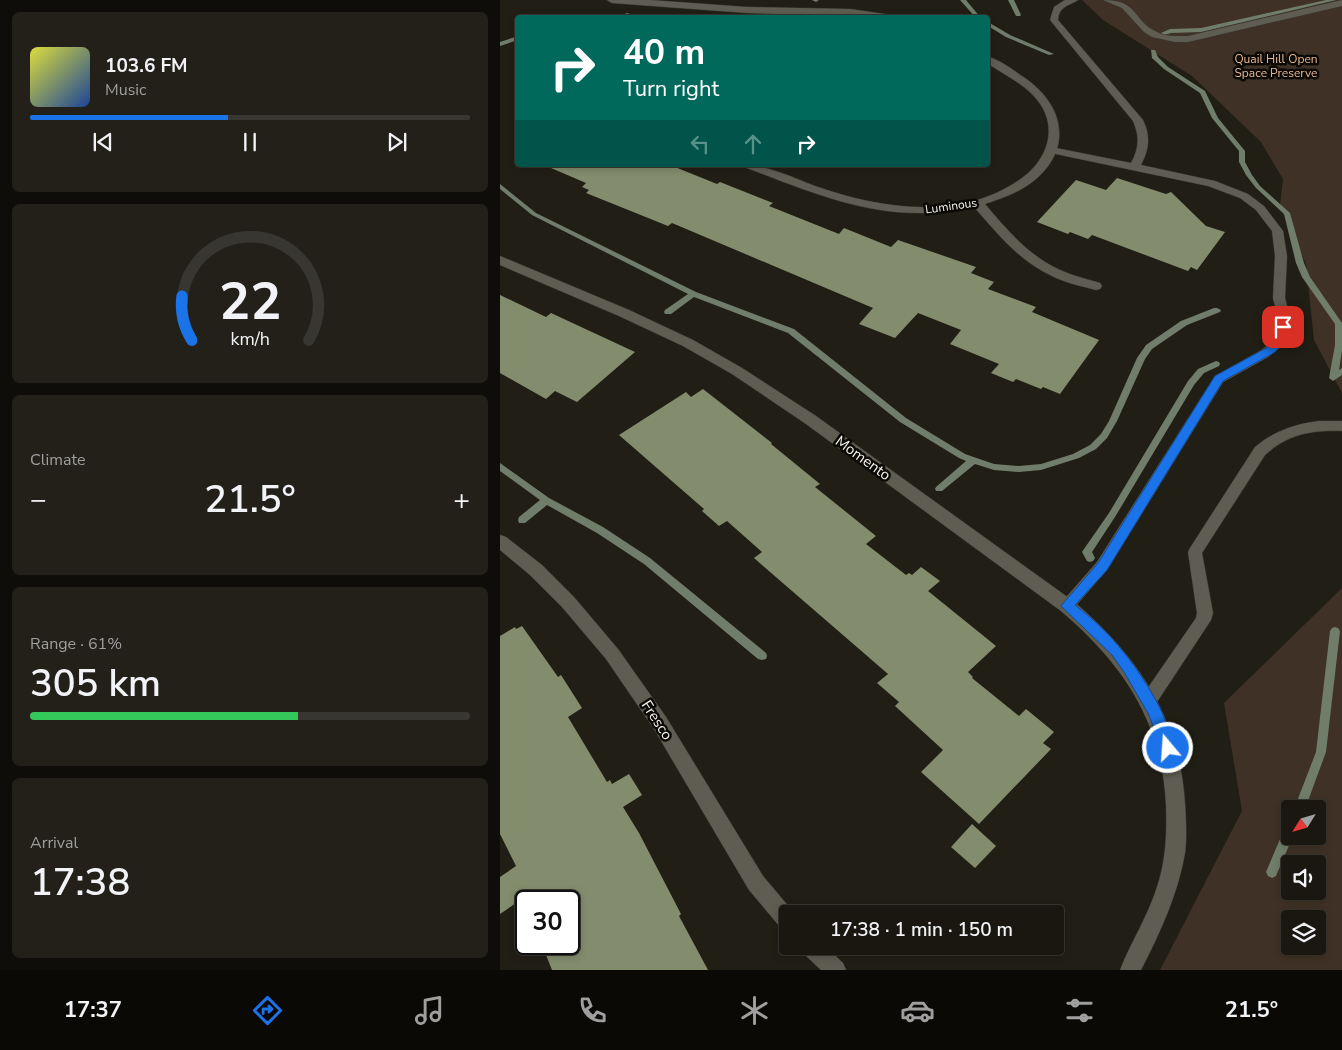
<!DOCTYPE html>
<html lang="en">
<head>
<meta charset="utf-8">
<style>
  body { margin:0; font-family:"Nunito Sans",sans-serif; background:#222019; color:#f1f3f6; height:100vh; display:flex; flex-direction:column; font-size:19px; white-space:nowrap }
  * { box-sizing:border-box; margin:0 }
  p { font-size:16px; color:#9f9f9f }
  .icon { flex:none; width:28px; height:28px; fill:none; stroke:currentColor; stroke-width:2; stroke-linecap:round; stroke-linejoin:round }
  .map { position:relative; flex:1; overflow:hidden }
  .sheet { display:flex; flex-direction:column; gap:12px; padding:12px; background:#0e0d09; width:500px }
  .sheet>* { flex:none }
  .top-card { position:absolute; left:15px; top:15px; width:475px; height:152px; border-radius:5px; box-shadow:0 2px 8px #0003,0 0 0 1px #373630; background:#00695c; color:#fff; overflow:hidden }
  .needle { width:32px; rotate:233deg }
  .controls { position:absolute; left:781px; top:800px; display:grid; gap:10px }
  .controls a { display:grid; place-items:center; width:45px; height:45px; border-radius:5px; background:#191710; box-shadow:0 2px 8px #0003,0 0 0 1px #373630; font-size:25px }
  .speed { position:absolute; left:15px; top:890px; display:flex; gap:10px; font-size:25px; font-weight:700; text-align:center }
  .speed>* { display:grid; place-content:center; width:65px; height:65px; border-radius:50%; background:#191710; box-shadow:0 2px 8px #0003,0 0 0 1px #373630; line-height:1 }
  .speed .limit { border:2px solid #111; border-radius:8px; background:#fff; color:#111 }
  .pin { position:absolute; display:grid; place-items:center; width:42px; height:42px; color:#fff; margin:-21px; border-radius:10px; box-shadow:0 2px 8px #0006 }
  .me { position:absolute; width:55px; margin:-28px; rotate:342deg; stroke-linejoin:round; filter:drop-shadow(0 0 4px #0008) }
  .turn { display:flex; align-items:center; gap:18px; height:105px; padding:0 25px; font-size:22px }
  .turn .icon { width:65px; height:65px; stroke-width:2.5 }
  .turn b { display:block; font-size:35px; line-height:42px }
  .lanes { display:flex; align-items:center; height:48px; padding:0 25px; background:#0003; justify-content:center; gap:25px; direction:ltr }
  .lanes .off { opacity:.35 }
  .big { font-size:38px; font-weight:600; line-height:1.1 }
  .sheet .tile { flex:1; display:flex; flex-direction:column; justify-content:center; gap:8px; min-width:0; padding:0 18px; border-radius:8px; background:#222019 }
  .sheet .dial { align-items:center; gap:0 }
  .dial svg { height:130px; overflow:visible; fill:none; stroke:#373630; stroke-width:7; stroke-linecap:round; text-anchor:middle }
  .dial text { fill:#f1f3f6; stroke:none }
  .song { display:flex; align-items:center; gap:15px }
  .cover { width:60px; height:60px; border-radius:8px; background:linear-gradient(135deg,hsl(60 70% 55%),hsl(220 70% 35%)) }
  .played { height:5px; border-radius:2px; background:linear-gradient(90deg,#1a73e8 45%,#373630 45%) }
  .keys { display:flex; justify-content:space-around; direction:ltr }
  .heat { display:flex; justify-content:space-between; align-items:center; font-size:28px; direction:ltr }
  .charge { height:8px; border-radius:4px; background:linear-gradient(90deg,#34c759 61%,#373630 0) }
  .trip { position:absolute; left:279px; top:905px; width:285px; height:50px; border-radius:5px; background:#191710; box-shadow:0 2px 8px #0003,0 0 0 1px #373630; font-weight:600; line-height:50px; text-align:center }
  .dock { display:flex; height:80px; justify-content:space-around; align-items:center; background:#0a0906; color:#9f9f9f }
  .dock .icon { width:35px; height:35px }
  .dock .selected { color:#1a73e8 }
  .dock b { font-size:22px; color:#f1f3f6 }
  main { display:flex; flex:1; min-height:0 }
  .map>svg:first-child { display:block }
</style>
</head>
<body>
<main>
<section class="sheet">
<div class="tile">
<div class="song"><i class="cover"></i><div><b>103.6 FM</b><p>Music</p></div></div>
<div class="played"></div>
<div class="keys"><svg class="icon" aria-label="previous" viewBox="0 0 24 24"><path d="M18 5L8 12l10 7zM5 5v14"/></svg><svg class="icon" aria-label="pause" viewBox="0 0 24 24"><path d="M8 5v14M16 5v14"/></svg><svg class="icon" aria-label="next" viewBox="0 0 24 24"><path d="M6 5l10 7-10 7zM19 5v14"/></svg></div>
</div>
<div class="tile dial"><svg viewBox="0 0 100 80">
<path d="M14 69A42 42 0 1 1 86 69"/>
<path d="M14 69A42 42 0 0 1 8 42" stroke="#1a73e8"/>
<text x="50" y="56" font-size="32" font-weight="700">22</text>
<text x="50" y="72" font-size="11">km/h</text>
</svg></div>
<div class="tile"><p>Climate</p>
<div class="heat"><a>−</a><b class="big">21.5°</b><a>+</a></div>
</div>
<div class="tile"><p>Range · 61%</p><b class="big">305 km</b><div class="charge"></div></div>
<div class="tile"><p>Arrival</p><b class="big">17:38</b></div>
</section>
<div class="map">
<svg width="842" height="970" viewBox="0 0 842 970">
  <rect width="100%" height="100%" fill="#211f15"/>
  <path fill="#3f3125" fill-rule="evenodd" d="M582,0H842V393L814,340L806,264L780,206L783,179L761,142L692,76L603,20Z
    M842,588V970H660L742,811L724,703ZM790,809H818V836H790ZM790,864H818V891H790ZM790,919H818V946H790Z"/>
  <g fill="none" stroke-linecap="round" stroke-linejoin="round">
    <path fill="#707d6a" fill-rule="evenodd" d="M312,0H319L316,2Z
      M460,0H466L481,18H476Z
      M508,0H514L521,15L520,16H516Z
      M826,0H836L701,32L671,33L664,35L661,33L670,29L701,28Z
      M126,13L131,14L129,18H123Z
      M488,22L510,35L554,54L549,55L506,37L488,26Z
      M18,36V40L0,46V42Z
      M651,50H655L658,57L668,67L705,91L718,118L745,151V162L752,175L760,186L790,213L804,263L810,277L842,323V350L839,370L842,368V375L833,381L829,378L835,345V324L802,277L796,263L784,214L756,188L746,175L739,162V151L712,118L700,93L664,69L652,58Z
      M0,184L36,213L196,292L294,329L406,418L465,454L494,464L519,466L541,464L573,454L590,445L601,434L609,421L637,358L646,345L681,321L714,308H717L721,310L720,312L687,325L652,349L645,359L617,421L607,438L596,449L579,458L541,470L519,472L494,470L475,464L442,491H436L435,489L436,487L466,461L459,458L400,422L288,333L194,297L171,314H165L164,312L165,310L188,294L32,215L0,189Z
      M716,361L719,362L720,364L719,366L704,373L694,385L615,517L592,552L595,558L593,561L590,562L587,561L582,552L584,549L609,513L688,381L698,369Z
      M0,463L49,498L103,527L150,558L266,653L267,656L266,659L262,660L258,659L144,564L97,533L47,505L25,523H19L18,520L19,517L40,500L0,471Z
      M835,627L838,628L840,631L826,752L805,809H794L816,752L830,631L832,628Z
      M790,824V836H793L776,876L772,878L768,876L766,872L786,825Z"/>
  </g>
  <path fill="#838c6d" d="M44,165H147L155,168L159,165H170L217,184L220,182L273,203L269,206L339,234L344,228L391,247L398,240L476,267L471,273L494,282L488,289L536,307L532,312L599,340L560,394L543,387L541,389L516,379L513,382L491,373L499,364L450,344L461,330L418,313L395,338L359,324L373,308L172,223L168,226L86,193L89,190L82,187L86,183Z
    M617,178L666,194L671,192L706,226L725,232L697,270L691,267L688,271L592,235L588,239L570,232L568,234L537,222L576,180L606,190Z
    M0,295L46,317L51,313L135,352L77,402L55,391L46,399L0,373Z
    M203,389L272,443L271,444L320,484L315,487L376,536L366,544L406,575L409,573L412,575L421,567L440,581L428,591L496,646L468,672L473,677L472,678L519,716L526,709L554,732L543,743L551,749L479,824L421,772L443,750L395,706L399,702L377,683L388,674L254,558L262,552L227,521L219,526L202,511L204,509L119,435L186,392L191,397Z
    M22,626L58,677L61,675L82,708L68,717L107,782L110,780L112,784L129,774L142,795L123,807L139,833L181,914L179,916L208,970H52L46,955L49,953L45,944H69V901H27L25,897L0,914V877L16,866L0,834V636L15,627L16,629Z
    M472,824L496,846L475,868L451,847Z"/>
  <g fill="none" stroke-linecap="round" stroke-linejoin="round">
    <defs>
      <path id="service" d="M565,0H578C569,6 559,6 558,20L643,120C651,137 649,149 641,165L715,181L748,194L764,206L783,231L787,256L785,298L789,314V327L782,346L768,357L723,382L607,570L572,610L567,612L562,610L559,606L562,602L597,562L715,376L760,351L773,341L777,327V314L773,298L775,256L772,231L756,210L740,198L708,186L551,153L546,150L551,147L631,163C639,148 640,137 633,121L550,20L554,7Z
        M603,0C640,0 632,21 657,32C666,37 678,36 688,36L842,0V6L688,42H675L652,37L644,32L622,8Z
        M819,421H842V431C812,430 788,434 765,455L702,553L713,613L711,620L655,705L649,707L643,705L641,700L643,695L696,618L697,613L688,552L690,548L755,447C774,431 795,424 819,421Z"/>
      <path id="minor" d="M107,0H150L247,7L350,9L392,15L396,18L247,13L112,3Z
        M488,57C501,60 514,71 525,78C572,111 571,161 520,190C509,196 497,200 485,204C507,230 529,256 560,270C573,276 587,279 600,283L602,286L600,289L596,290C581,286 566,283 552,276C519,261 497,233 474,207C387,226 324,197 244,167L242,165C268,165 291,177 315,186C380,209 462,222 522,178C539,166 552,145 548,123C543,93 510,78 488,64Z
        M0,256L129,310L193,340L242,368L316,416L573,601C637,655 680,718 685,804C686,820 687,837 685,853C678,894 660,933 641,970H620C631,942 648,916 657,887C666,860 667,833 666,805C662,721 623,664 561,611L306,424L232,374L183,346L119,316L0,265Z
        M0,535L6,537L42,565L74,597L118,649L166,717L263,876L295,914H288V931L281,928L249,890L154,729L106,659L62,607L30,575L0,550Z
        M300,946H325L343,963L346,970H321L303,953Z"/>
    </defs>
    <use href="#service" stroke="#393832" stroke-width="1"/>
    <use href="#minor" stroke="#393832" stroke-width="1"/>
    <use href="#service" fill="#5f5d52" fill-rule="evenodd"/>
    <use href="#minor" fill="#5f5d52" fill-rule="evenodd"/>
  </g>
  <path fill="#1a73e8" stroke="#114b97" d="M783,324L788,327L783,343L775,352L723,381L607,570L575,605C612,633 639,668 660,708C666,721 670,735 674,748L672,753L668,755L663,753L649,715L624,672L612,655L561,606L598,563L715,376L768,347L773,342L780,325Z"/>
  <g text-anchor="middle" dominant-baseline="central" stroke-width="5" stroke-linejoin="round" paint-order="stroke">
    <g font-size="12" fill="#e8b890" stroke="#0a0905">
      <text x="776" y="59">Quail Hill Open<tspan x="776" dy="14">Space Preserve</tspan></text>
    </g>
    <g font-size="12" fill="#f4f3ec" stroke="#0a0905">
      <text transform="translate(451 206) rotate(-8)">Luminous</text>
    </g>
    <g font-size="15" fill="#f4f3ec" stroke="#0a0905">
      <text transform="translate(363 458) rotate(36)">Momento</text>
      <text transform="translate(157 720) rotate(57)">Fresco</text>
    </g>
  </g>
</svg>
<div class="controls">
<a><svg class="needle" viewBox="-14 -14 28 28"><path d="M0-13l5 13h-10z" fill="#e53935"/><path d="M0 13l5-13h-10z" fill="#9f9f9f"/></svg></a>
<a><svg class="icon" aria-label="sound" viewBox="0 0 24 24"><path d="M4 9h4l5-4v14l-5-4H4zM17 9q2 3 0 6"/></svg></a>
<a><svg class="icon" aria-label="layers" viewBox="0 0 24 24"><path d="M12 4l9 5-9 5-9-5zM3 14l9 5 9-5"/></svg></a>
</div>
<div class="speed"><div class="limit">30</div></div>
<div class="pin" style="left:783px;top:327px;background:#d93025"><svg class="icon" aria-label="arrive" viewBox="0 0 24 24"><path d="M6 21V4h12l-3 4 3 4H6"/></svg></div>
<svg class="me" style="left:668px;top:748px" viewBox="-20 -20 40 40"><circle r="17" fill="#1a73e8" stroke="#fff" stroke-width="3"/><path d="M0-11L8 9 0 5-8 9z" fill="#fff"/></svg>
<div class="trip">17:38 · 1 min · 150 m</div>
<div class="top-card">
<div class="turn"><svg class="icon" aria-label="right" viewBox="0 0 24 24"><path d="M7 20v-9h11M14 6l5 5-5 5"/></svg><div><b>40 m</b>Turn right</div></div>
<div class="lanes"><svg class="icon off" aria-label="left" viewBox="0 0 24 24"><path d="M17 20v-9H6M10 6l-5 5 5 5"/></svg><svg class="icon off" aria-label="ahead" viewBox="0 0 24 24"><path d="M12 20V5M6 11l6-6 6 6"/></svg><svg class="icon" aria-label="right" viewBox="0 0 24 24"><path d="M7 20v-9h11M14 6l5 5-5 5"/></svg></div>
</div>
</div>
</main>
<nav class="dock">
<b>17:37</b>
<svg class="icon selected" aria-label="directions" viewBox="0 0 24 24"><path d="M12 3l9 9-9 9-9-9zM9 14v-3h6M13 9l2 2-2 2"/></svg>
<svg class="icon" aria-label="music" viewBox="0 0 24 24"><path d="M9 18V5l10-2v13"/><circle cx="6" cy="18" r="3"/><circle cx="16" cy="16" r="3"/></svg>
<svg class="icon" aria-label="phone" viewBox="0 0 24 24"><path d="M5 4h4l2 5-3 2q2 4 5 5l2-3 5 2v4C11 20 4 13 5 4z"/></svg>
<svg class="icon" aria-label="climate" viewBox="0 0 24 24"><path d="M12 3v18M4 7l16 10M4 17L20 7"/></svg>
<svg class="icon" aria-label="car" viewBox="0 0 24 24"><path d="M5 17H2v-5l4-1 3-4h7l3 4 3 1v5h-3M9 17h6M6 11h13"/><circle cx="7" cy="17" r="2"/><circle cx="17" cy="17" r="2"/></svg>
<svg class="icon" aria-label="filters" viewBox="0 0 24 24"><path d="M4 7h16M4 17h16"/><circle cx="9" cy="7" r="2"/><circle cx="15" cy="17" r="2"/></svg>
<b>21.5°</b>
</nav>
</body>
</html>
